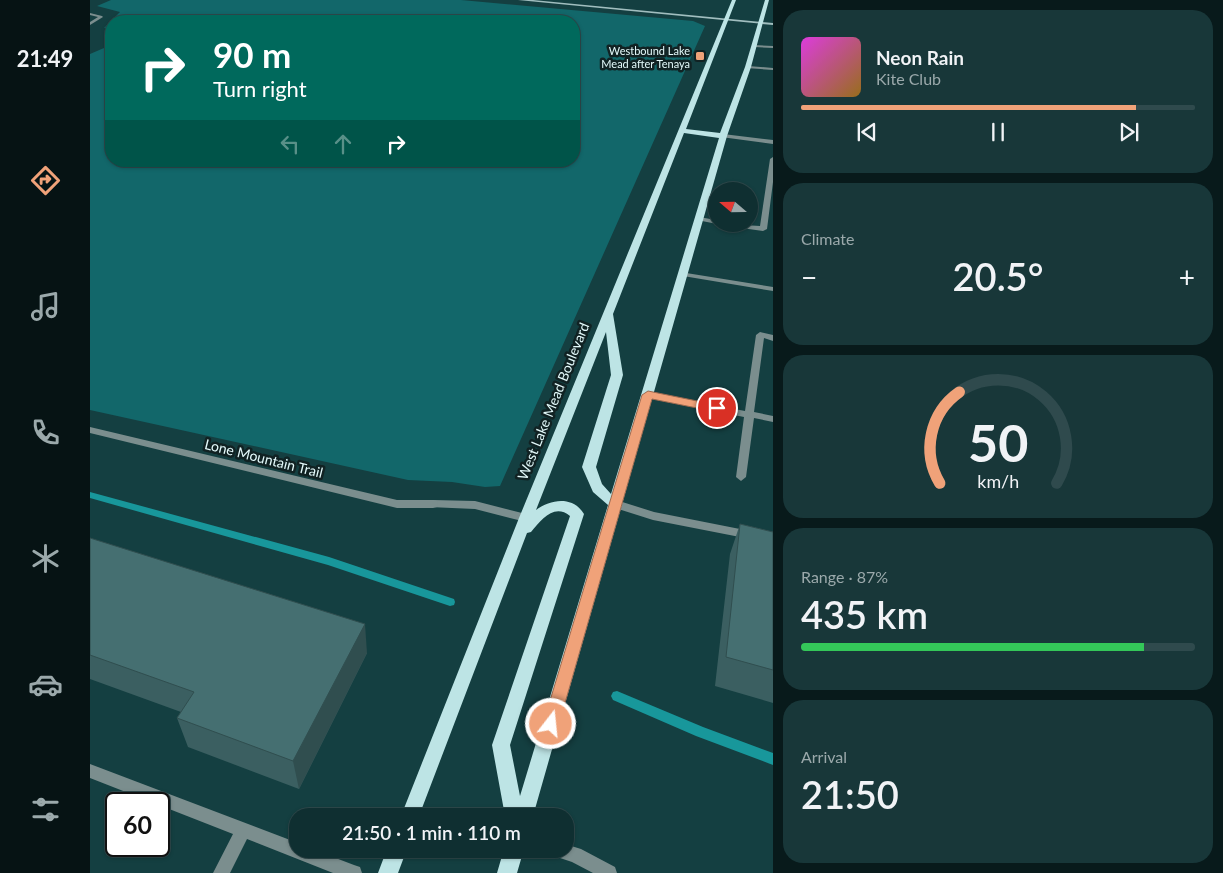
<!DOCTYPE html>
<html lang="en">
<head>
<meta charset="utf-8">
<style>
  body { margin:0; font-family:Lato,sans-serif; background:#183739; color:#f1f3f6; height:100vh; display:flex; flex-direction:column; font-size:19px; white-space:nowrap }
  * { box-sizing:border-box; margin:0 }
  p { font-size:16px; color:#9ba9ab }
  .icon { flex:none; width:28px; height:28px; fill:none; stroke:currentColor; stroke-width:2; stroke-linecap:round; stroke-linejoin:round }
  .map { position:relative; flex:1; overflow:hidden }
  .panel { display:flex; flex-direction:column; gap:10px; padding:10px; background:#081a1b; width:450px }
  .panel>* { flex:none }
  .top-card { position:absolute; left:15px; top:15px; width:475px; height:152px; border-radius:20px; box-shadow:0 1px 4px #0004,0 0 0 1px #2f4a4d; background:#00695c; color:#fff; overflow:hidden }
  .needle { width:32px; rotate:290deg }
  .controls { position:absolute; left:618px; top:182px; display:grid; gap:10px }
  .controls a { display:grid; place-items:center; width:50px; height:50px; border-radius:50%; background:#0f2f31; box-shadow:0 1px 4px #0004,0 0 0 1px #2f4a4d; font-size:25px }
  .speed { position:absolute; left:15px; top:792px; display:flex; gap:10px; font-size:25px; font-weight:700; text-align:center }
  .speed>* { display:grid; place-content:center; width:65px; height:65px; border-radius:50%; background:#0f2f31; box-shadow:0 1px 4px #0004,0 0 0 1px #2f4a4d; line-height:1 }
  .speed .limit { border:2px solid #111; border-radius:8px; background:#fff; color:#111 }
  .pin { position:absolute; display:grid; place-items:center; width:42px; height:42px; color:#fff; margin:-21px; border:2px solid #fff; border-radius:50%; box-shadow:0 1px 5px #0007 }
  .me { position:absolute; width:55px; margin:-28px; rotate:16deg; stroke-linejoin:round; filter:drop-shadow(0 0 4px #0008) }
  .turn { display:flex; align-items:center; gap:18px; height:105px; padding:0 25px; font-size:22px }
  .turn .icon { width:65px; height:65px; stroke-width:2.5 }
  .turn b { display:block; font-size:35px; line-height:42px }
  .lanes { display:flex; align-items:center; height:48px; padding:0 25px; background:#0003; justify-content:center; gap:25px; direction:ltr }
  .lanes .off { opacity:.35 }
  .big { font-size:38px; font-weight:600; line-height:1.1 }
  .panel .widget { flex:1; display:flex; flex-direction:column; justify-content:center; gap:8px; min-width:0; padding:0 18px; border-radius:20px; background:#183739 }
  .panel .dial { align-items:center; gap:0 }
  .dial svg { height:130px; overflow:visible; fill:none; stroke:#2f4a4d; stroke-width:7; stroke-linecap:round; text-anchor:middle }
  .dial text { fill:#f1f3f6; stroke:none }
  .song { display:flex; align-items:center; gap:15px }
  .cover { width:60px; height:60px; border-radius:8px; background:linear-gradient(135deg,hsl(300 70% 55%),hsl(40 70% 35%)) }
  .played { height:5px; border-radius:2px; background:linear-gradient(90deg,#f0a279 85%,#2f4a4d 85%) }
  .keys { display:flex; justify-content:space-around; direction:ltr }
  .heat { display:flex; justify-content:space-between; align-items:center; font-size:28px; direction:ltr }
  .charge { height:8px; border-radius:4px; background:linear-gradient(90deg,#34c759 87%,#2f4a4d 0) }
  .trip { position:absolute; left:199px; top:808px; width:285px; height:50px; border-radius:20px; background:#0f2f31; box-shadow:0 1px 4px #0004,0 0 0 1px #2f4a4d; font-weight:600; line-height:50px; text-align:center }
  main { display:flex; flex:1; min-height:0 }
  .tabs { display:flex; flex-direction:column; width:90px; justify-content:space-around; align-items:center; background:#061314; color:#9ba9ab }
  .tabs .icon { width:35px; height:35px }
  .tabs .current { color:#f0a279 }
  .tabs b { font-size:22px; color:#f1f3f6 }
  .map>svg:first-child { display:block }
</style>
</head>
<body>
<main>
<nav class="tabs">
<b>21:49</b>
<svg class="icon current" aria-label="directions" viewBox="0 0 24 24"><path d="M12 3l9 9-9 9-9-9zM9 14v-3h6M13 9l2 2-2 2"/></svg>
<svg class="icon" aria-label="music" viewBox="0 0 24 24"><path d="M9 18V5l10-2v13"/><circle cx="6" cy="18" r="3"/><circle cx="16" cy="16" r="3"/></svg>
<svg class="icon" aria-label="phone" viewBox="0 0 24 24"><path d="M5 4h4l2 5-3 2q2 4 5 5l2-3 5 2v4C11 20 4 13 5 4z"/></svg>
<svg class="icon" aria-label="climate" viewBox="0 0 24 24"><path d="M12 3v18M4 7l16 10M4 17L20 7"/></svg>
<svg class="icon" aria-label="car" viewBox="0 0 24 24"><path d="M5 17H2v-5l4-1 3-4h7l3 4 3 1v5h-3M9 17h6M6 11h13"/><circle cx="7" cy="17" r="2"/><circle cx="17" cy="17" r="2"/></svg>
<svg class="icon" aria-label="filters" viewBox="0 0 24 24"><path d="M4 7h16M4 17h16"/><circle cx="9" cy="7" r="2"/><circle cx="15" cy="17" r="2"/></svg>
</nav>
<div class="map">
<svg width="683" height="873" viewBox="0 0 683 873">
  <rect width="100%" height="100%" fill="#143f41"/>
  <path fill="#12676a" d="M21,0H371L603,21L615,26L410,486L395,487L362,482L318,480L0,410V54L21,45V161H484V21H21V29L14,28L30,12L7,6Z"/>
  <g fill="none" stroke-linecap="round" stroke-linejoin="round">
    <path fill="#18979b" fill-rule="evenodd" d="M0,492L239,557L364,599L365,602L364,605L360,606L238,565L0,498Z
      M527,691L613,727L683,753V765L606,736L523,700L521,696L523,692Z"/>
    <path fill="#7b8e8e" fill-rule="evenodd" d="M0,13L12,16L13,17L0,25V22L8,17L0,15Z
      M663,45L683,46V48L665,47Z
      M658,66L683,68V70L656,68Z
      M633,134L683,140V144L631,137V135Z
      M683,157V182L677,229L673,231L637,226V224L670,226L680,159Z
      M609,217L626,220L627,224L607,220L605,219Z
      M590,272L683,287V291L593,276L589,274Z
      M670,332L683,335V341L674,338L664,412L683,416V422L664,418L656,477L651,481L646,477L654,417L557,398L552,395L557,392L655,411L666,335Z
      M343,500L385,501L436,514L440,515L442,518L440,521L436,522L385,509L339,507L338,504L339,501Z
      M526,500L564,512L655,530L683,538V546L655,538L563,520L522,507L521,504L522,501Z
      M0,764L208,843V849H222L264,865L270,867L272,873H243L157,839L140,873H123L143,834L0,778Z
      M475,844L491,849L525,867L527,873H503L482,862L461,855L459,849H475Z"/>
    <path fill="#7b8e8e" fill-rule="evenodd" d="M0,427L307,500H343L347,501L348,504L347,507L343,508H307L0,433Z"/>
    <path fill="#a1bebf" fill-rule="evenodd" d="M428,0H443L683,23V25Z"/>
    <path fill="#bde4e5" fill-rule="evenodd" d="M642,0H646L596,129L630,133L655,67L675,0H679L661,67L637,136L443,816H415L402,745L480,516C464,503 451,520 441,532L437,533L329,816H311L429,518ZM594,133L629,138L521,494L512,484L506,467L533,375L523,314ZM516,332L521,375L492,467L503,492L518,505L430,796L420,745L494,514C483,496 461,499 446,510Z
      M297,849H317L308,873H288Z
      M414,849H434L427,873H407Z"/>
  </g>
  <path fill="#3b5f61" d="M650,524L683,532V703L625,686L640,554Z
    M0,538L277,653L209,789L98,747L87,718L91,712L0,679Z"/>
  <path fill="#304e4f" d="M275,624L277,653L209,789L203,761Z"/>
  <path fill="#456f71" stroke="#304e4f" d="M650,524L683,532V670L636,657Z
    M0,538L275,624L203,761L87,718L104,692L0,655Z"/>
  <path fill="#f0a279" stroke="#9c694f" d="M558,391L627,405L632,408L627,412L562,399L469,724L466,729L461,732L455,729L453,724L552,395Z"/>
  <rect fill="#f0a279" stroke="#112223" stroke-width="2" x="605" y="51" width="10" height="10" rx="2.5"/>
  <g text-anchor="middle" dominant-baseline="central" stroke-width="5" stroke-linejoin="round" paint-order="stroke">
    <g font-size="11" fill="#e4fafb" stroke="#112223" text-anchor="end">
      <text x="600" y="50">Westbound Lake<tspan x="600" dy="13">Mead after Tenaya</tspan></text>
    </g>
    <g font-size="14" fill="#e4fafb" stroke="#112223">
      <text transform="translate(463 401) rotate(-68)">West Lake Mead Boulevard</text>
      <text transform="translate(174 458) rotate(14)">Lone Mountain Trail</text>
    </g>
  </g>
</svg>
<div class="controls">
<a><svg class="needle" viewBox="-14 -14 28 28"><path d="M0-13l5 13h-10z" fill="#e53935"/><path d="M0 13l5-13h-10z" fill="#9ba9ab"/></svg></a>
</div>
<div class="speed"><div class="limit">60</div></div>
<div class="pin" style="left:627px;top:408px;background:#d93025"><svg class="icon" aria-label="arrive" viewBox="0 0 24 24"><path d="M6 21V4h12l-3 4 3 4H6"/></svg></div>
<svg class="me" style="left:461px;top:724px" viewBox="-20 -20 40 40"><circle r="17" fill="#f0a279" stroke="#fff" stroke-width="3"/><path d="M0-11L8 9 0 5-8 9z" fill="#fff"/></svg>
<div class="trip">21:50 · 1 min · 110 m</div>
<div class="top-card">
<div class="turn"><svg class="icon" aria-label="right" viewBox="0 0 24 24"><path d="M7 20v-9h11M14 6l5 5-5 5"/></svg><div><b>90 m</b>Turn right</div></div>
<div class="lanes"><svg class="icon off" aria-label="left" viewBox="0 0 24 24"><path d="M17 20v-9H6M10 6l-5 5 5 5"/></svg><svg class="icon off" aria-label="ahead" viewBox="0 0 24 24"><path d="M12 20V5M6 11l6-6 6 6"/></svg><svg class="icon" aria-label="right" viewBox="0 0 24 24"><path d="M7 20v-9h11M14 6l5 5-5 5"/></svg></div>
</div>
</div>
<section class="panel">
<div class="widget">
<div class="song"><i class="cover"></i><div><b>Neon Rain</b><p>Kite Club</p></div></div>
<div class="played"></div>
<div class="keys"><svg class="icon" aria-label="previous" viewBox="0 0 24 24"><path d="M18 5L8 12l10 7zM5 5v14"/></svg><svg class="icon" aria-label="pause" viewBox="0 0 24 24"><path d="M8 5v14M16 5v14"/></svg><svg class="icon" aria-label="next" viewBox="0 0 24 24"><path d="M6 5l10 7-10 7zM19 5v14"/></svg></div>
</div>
<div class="widget"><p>Climate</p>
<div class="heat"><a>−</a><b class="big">20.5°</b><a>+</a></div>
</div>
<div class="widget dial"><svg viewBox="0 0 100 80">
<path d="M14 69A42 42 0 1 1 86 69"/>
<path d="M14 69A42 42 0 0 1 26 13" stroke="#f0a279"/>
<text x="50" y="56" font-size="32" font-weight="700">50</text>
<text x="50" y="72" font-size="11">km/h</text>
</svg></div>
<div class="widget"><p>Range · 87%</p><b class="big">435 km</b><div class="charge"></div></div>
<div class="widget"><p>Arrival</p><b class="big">21:50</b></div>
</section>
</main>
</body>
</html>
